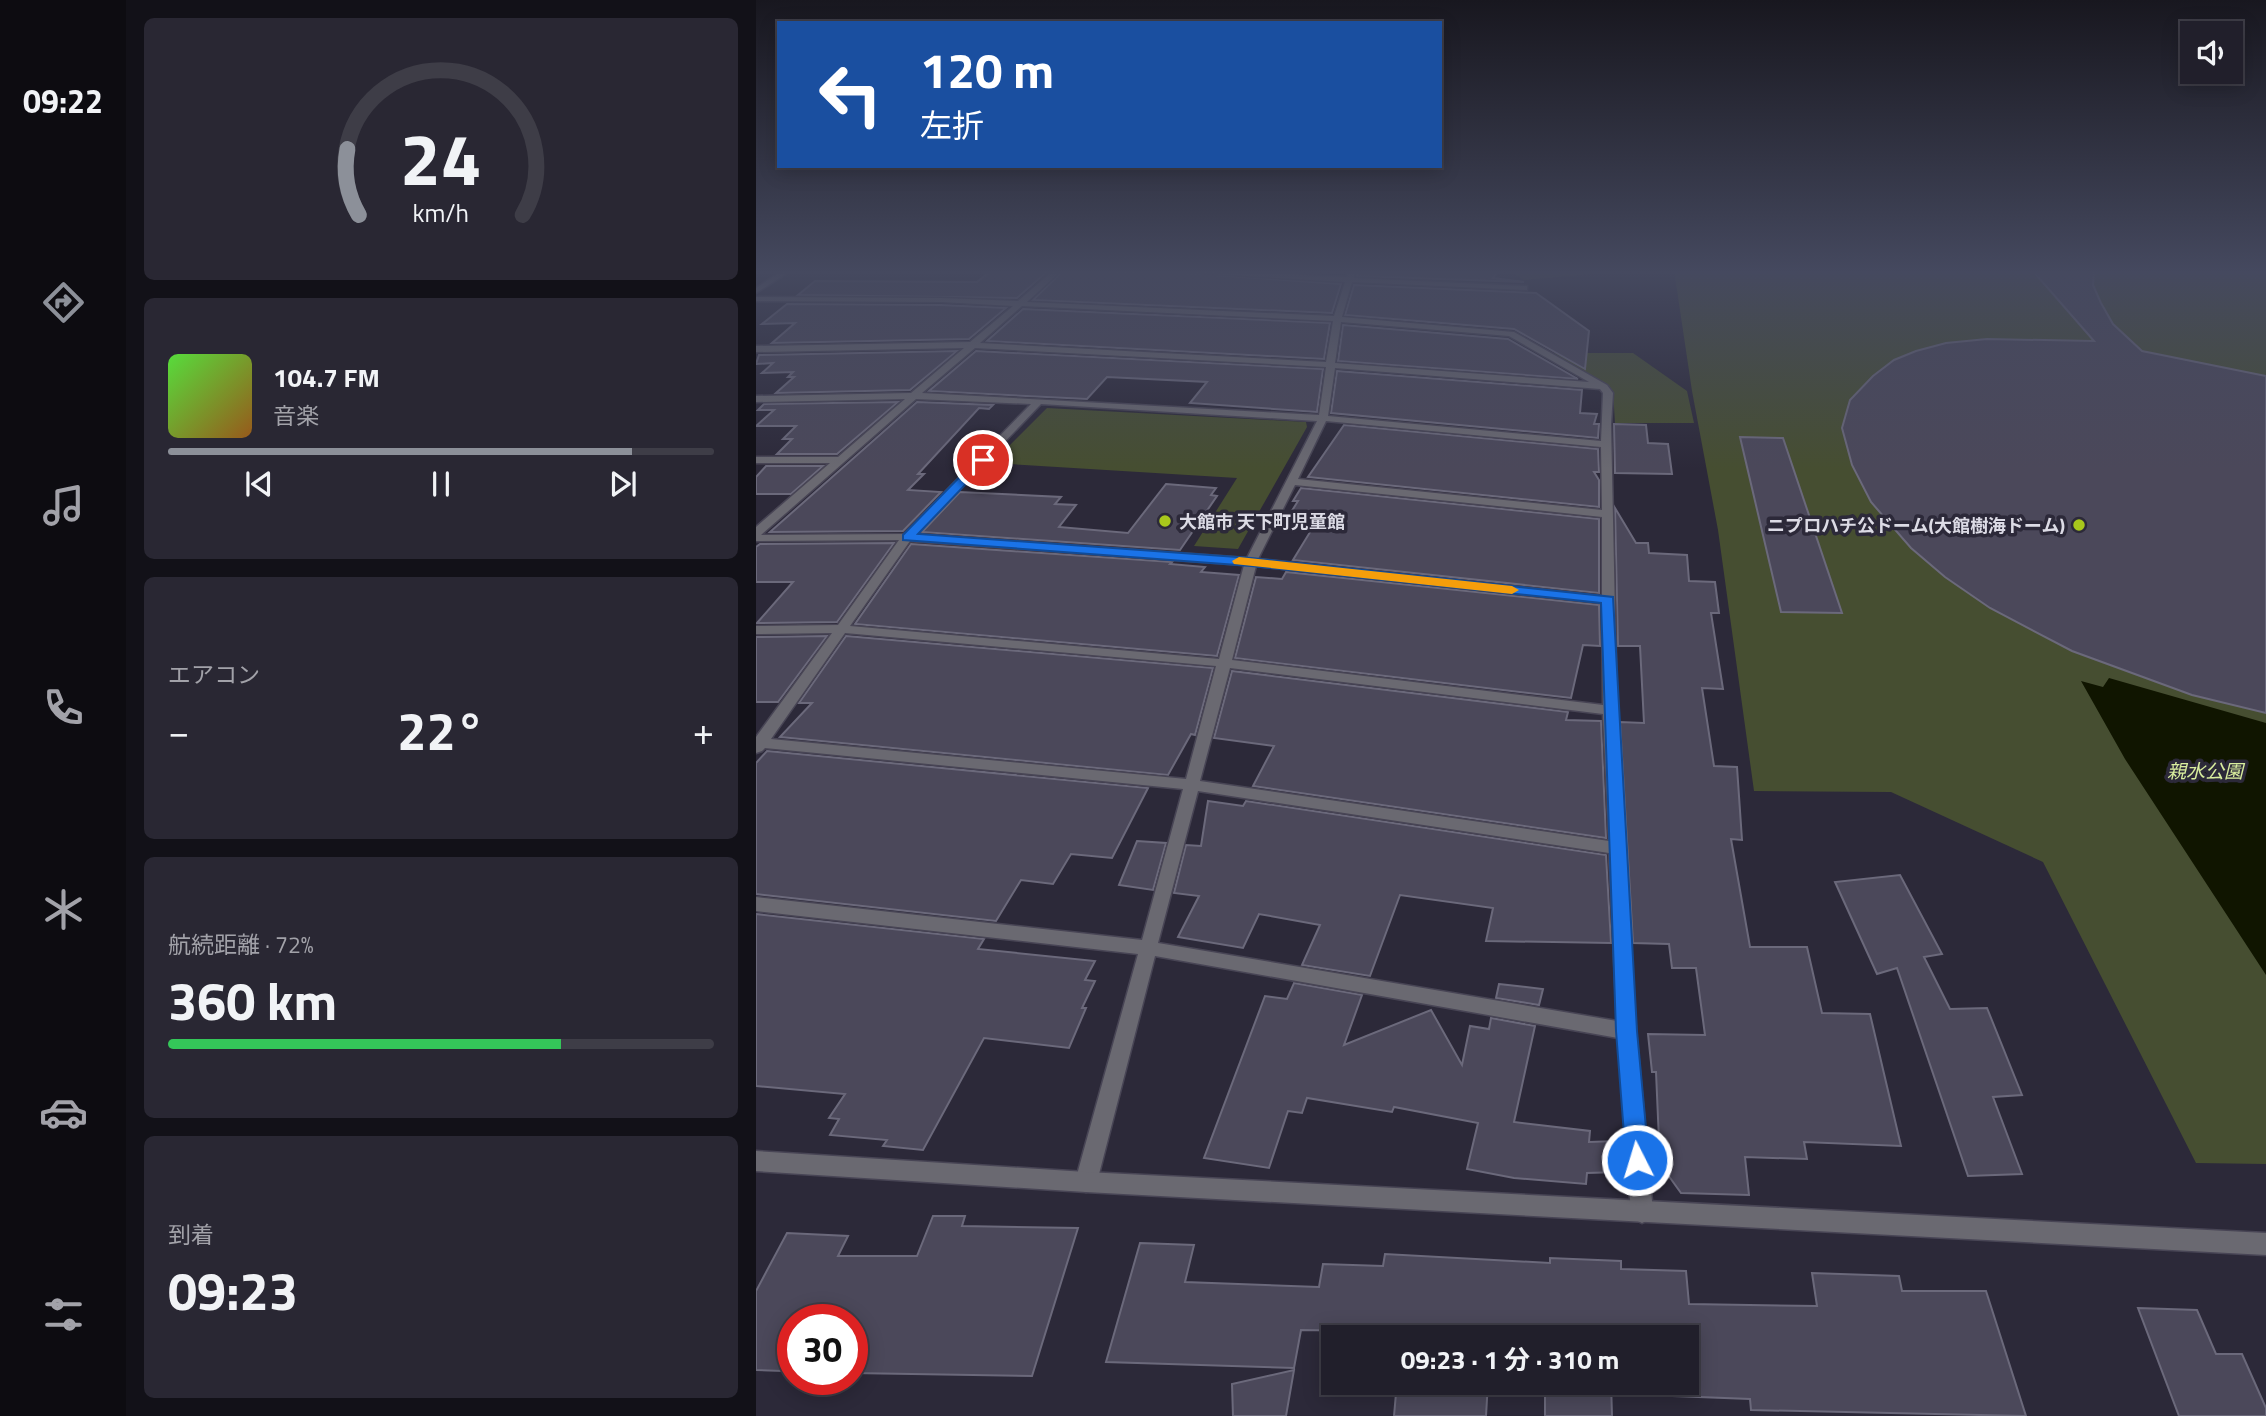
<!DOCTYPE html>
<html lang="ja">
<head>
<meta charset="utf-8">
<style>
  body { margin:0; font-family:"Titillium Web","Noto Sans JP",sans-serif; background:#292733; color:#f1f3f6; height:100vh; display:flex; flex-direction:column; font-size:26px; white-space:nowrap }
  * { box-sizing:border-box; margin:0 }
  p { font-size:23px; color:#a2a2a9 }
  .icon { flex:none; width:38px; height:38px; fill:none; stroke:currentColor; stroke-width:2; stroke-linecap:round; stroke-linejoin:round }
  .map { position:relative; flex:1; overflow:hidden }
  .drawer { display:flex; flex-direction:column; gap:18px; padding:18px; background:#121118; width:630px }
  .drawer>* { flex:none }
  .guide { position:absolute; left:21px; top:21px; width:665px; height:147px; border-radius:0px; box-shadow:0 4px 18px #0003,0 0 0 2px #3e3d47; background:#1a4fa0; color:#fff; overflow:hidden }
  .controls { position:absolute; left:1424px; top:21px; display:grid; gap:14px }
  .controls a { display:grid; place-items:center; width:63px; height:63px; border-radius:0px; background:#211f2b; box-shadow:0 4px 18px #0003,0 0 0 2px #3e3d47; font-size:35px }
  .speed { position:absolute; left:21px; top:1304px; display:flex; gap:14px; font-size:35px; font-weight:700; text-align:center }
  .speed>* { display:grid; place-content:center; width:91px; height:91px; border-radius:50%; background:#211f2b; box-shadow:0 4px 18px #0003,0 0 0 2px #3e3d47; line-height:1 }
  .speed .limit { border:10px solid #d22; background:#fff; color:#111 }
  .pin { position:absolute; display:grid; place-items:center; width:60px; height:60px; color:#fff; margin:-30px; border:4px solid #fff; border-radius:50%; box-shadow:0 2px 7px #0007 }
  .me { position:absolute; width:77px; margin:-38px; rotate:355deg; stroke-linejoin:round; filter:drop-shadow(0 0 5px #0008) }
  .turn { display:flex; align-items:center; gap:24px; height:147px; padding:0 28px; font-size:32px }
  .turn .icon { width:91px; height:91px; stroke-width:2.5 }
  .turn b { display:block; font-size:49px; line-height:60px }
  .big { font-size:52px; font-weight:700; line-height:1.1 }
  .drawer .widget { flex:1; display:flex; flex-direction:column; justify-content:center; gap:10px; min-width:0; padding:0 24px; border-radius:10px; background:#292733 }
  .drawer .dial { align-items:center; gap:0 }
  .dial svg { height:182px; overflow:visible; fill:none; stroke:#3e3d47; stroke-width:7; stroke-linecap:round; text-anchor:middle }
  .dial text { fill:#f1f3f6; stroke:none }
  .song { display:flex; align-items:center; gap:21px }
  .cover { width:84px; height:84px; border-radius:10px; background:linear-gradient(135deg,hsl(110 70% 55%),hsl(30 70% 35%)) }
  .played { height:7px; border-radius:4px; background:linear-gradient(90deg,#8c9099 85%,#3e3d47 85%) }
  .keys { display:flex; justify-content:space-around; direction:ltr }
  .heat { display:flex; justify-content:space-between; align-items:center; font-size:38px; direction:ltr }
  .charge { height:10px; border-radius:5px; background:linear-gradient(90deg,#34c759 72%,#3e3d47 0) }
  .trip { position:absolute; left:565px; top:1325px; width:378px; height:70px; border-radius:0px; background:#211f2b; box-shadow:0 4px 18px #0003,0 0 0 2px #3e3d47; font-weight:700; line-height:70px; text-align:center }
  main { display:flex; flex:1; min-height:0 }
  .tabs { display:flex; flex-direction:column; width:126px; justify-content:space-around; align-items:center; background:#0d0c11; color:#a2a2a9 }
  .tabs .icon { width:49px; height:49px }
  .tabs .current { color:#8c9099 }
  .tabs b { font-size:32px; color:#f1f3f6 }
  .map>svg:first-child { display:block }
</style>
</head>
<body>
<main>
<nav class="tabs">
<b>09:22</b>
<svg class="icon current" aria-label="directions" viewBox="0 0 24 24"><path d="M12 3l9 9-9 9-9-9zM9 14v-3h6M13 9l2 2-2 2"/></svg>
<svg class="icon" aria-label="music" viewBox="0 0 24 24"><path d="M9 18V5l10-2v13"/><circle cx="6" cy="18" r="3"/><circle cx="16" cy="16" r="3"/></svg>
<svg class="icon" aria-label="phone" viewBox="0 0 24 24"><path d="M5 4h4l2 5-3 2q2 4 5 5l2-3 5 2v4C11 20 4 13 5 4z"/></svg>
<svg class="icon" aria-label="climate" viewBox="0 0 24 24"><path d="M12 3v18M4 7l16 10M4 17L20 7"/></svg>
<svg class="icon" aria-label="car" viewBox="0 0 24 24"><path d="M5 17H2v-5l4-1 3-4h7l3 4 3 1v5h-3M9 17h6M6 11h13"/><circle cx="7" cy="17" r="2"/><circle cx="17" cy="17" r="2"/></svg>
<svg class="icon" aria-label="filters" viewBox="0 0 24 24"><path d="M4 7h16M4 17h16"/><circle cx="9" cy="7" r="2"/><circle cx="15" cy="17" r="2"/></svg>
</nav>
<section class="drawer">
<div class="widget dial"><svg viewBox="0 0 100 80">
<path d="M14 69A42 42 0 1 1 86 69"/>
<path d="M14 69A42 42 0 0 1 9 40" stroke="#8c9099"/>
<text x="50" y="56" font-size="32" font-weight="700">24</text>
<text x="50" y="72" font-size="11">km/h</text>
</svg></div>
<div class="widget">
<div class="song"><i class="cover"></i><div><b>104.7 FM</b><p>音楽</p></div></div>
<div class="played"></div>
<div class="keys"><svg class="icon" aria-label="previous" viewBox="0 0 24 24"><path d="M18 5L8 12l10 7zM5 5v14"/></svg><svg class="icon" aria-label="pause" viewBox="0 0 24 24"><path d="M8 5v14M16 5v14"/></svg><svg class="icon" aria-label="next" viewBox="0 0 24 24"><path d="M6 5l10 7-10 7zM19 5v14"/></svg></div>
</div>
<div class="widget"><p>エアコン</p>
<div class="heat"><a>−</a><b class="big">22°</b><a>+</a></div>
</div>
<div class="widget"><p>航続距離 · 72%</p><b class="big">360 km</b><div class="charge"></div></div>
<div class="widget"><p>到着</p><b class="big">09:23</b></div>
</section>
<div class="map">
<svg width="1510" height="1416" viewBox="0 0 1510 1416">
  <rect width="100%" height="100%" fill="#2c2939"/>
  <path fill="#464e31" d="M753,270H881L768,280Z
    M918,270H1510V1164L1440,1163L1287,862L1135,792L998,791L962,530L936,391Z
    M798,353H877L931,391L938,423H859L857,391Z
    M291,408L550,422L551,427L482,549L438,546L481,478L236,463Z"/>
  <path fill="#101500" d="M1353,678L1510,723V975L1369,759L1325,681L1347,687Z"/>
  <path fill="#4b485a" stroke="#6b697b" stroke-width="2" d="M236,270H293L261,298L42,295L59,281L221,282Z
    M308,270L384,273L387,270L585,284L576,313L277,300Z
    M603,270H742L737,278L768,282L601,276Z
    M1276,270H1338L1337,285L1345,303L1357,324L1386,351L1510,376V713L1436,695L1316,651L1234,608L1189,577L1155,548L1115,502L1096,465L1086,428L1094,400L1117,376L1138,360L1160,351L1190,343L1231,339L1338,341Z
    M598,285L780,293L833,331L829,369L758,329L589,315Z
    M31,304L185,305L250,308L213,339L16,343L39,323L6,324Z
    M267,309L574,323L568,359L231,341Z
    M587,325L752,339L822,379L582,361Z
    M201,351L154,390L20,393L38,377H32L37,372L6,373L17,363L0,364L3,355Z
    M220,351L567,369L561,412L434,403L451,382L351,377L331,399L173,391Z
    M581,371L826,390L824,413L841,414L838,424H843L842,438L575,413Z
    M142,402L81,454H21L36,439H27L40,426H0L18,410H2L8,404Z
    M161,402L237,405L233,409L223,408L162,474H168L152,490L185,492L147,531L14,532Z
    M858,424L890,425L892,443L912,444L916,474L859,473Z
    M588,425L842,449L843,472H838L843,480V507L552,477Z
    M984,437L1027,438L1086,613L1025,612Z
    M10,466H67L35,494H0V477Z
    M410,484L460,488L455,495L461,496L424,550L166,532L204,492L305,497L299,504L320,505L303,527L372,533Z
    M545,488L843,519V593L537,560L559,524L529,522L542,501H537Z
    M859,508L880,543H892L893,553L931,555L933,581L959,582L963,613H955L967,689L946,688L958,766L981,767L986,840L975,839L994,947H1051L1066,1013L1114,1014L1145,1146L1048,1142L1051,1159L989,1157L993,1195L925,1193L894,1150L893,1141H903L900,1072H896L892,1034L949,1035L940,968H916L913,944L877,943L864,722L888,723L884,646H862Z
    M138,543L81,622L1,623L37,582H0V547L4,544Z
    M155,544L416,562L414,564L449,567L445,572L483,575L461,656L99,624Z
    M530,572L843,605L844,646L827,645L815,698L479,658L500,577L526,579Z
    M71,636L22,702H0V637Z
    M90,636L457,668L439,735L435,734L412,775L24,737L56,703H43Z
    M476,671L812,712L810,720L845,721L850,838L497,786L518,746L458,738Z
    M11,751L392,788L356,858L315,854L297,884L265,880L240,921L0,894V763Z
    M452,801L487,806L490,801L850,855L855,943L730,941L737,908L644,895L614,976L546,965L564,925L503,914L487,948L422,937L443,896L418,893L430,845L445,846Z
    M381,841L410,843L397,890L363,885Z
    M1144,875L1186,954L1168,957L1194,1009L1231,1008L1266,1095L1237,1097L1266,1174L1212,1176L1141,968L1121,974L1079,882Z
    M0,914L228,939L222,949L339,961L329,980L339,981L326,1008H330L313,1048L228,1038L167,1150L127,1146L131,1140L74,1135L83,1119L73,1118L89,1094L0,1086Z
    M538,983L606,995L588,1045L675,1010L706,1065L714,1026L733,1029L735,1018L779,1026L758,1122L834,1131L833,1142L861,1141L863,1172L831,1173L830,1184L758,1178L711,1169L722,1123L638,1107L636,1112L551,1098L546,1113L532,1111L513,1168L448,1158L509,996L531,999Z
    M743,984L787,989L783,1005L740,998Z
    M177,1216H209L206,1226L322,1228L276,1376L96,1373V1320H37V1349L26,1371L0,1370V1291L31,1233L92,1236L82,1256H161Z
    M384,1243L438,1245L429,1282L563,1287L567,1264L627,1266L629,1254L794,1263V1258L865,1261V1269L930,1271L933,1304L1061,1306L1056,1273L1143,1276L1146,1291H1230L1270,1416L995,1410L994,1399L917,1396L916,1382H931V1337H608V1331L545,1330L538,1368L350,1362Z
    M1382,1308L1441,1310L1460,1354H1486L1510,1408V1416H1423Z
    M538,1370L530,1416H477L476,1384Z
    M641,1382H732L730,1416H638Z
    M789,1382H855L856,1416H789Z"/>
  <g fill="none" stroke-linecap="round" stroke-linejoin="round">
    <defs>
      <path id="minor" d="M27,270H36L0,293V288Z
        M298,270H306L271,302L578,316L589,282L389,270H449L590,277L592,270H600L598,278L768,286H771V290L596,282L586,317L758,332L851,385L857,393L855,424L861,710L880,1031L897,1212L894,1219L886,1223L878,1219L875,1212L862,1038L399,956L341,1182L337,1189L330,1192L323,1189L319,1182L382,954L0,911V897L386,940L427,789L9,748L6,751L0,753V737L76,633L0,634V626L82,625L143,540L0,541V527L74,463H0V457H82L149,399L0,402V396L155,393L208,348L0,352V346L214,342L257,306L185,302L0,301V297L185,298L262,301ZM266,306L577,321L570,362L224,343ZM585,322L753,336L833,382L579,363ZM219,348L570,367L563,415L166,393ZM579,368L844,389L847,393L845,441L572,416ZM160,399L275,404L148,534L5,535ZM285,404L561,421L491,558L160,534ZM570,421L845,447L846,510L542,479ZM539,485L846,517V596L502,559ZM154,541L488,565L463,659L94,626ZM500,566L846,603L847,705L476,660ZM89,633L460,666L430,779L15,739ZM474,668L847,714L853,841L444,781ZM442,791L853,853L861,1021L402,943Z"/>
      <path id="tertiary" d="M0,1151L330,1172L1510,1233V1255L330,1192L0,1171Z"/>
    </defs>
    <use href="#minor" stroke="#484555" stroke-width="3"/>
    <use href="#tertiary" stroke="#484555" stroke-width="3"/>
    <use href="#minor" fill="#6a6971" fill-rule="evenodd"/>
    <use href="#tertiary" fill="#6a6971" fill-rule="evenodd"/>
  </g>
  <linearGradient id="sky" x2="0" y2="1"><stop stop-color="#18171f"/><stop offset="0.58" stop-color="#45495f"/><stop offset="1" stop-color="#45495f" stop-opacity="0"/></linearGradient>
  <rect width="1510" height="469" fill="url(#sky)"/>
  <path fill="#1a73e8" stroke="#114b97" stroke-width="2" d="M227,456L233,460L231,462L162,534L495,558L857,597L881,1031L893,1160L890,1168L881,1172L873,1168L870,1160L860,1031L845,603L495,566L147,540V535L223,457Z"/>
  <path fill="#f59e0b" d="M483,557L756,586L763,590L756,594L478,564L476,561Z"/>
  <g fill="#a8c71c" stroke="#2c2939" stroke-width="2.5">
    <circle cx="409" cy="521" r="7"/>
    <circle cx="1323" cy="525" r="7"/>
  </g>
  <g text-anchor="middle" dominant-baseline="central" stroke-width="7" stroke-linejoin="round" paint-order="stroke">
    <g font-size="18" font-weight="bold" fill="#dcdbe5" stroke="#2c2939" text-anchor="start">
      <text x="423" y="521">大館市 天下町児童館</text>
      <text x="1309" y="525" text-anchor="end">ニプロハチ公ドーム(大館樹海ドーム)</text>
    </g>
    <g font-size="19" font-style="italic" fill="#d9ee9e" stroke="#2c2939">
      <text x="1449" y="770">親水公園</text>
    </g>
  </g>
</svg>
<div class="controls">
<a><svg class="icon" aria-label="sound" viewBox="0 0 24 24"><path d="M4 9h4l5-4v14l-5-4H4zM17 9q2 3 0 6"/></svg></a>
</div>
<div class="speed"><div class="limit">30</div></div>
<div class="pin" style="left:227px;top:460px;background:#d93025"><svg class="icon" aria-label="arrive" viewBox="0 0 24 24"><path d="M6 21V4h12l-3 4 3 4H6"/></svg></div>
<svg class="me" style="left:881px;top:1160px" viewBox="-20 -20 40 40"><circle r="17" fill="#1a73e8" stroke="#fff" stroke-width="3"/><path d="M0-11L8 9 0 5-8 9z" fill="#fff"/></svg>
<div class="trip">09:23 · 1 分 · 310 m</div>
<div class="guide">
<div class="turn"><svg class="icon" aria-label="left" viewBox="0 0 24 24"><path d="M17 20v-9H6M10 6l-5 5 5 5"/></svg><div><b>120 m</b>左折</div></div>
</div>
</div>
</main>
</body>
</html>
